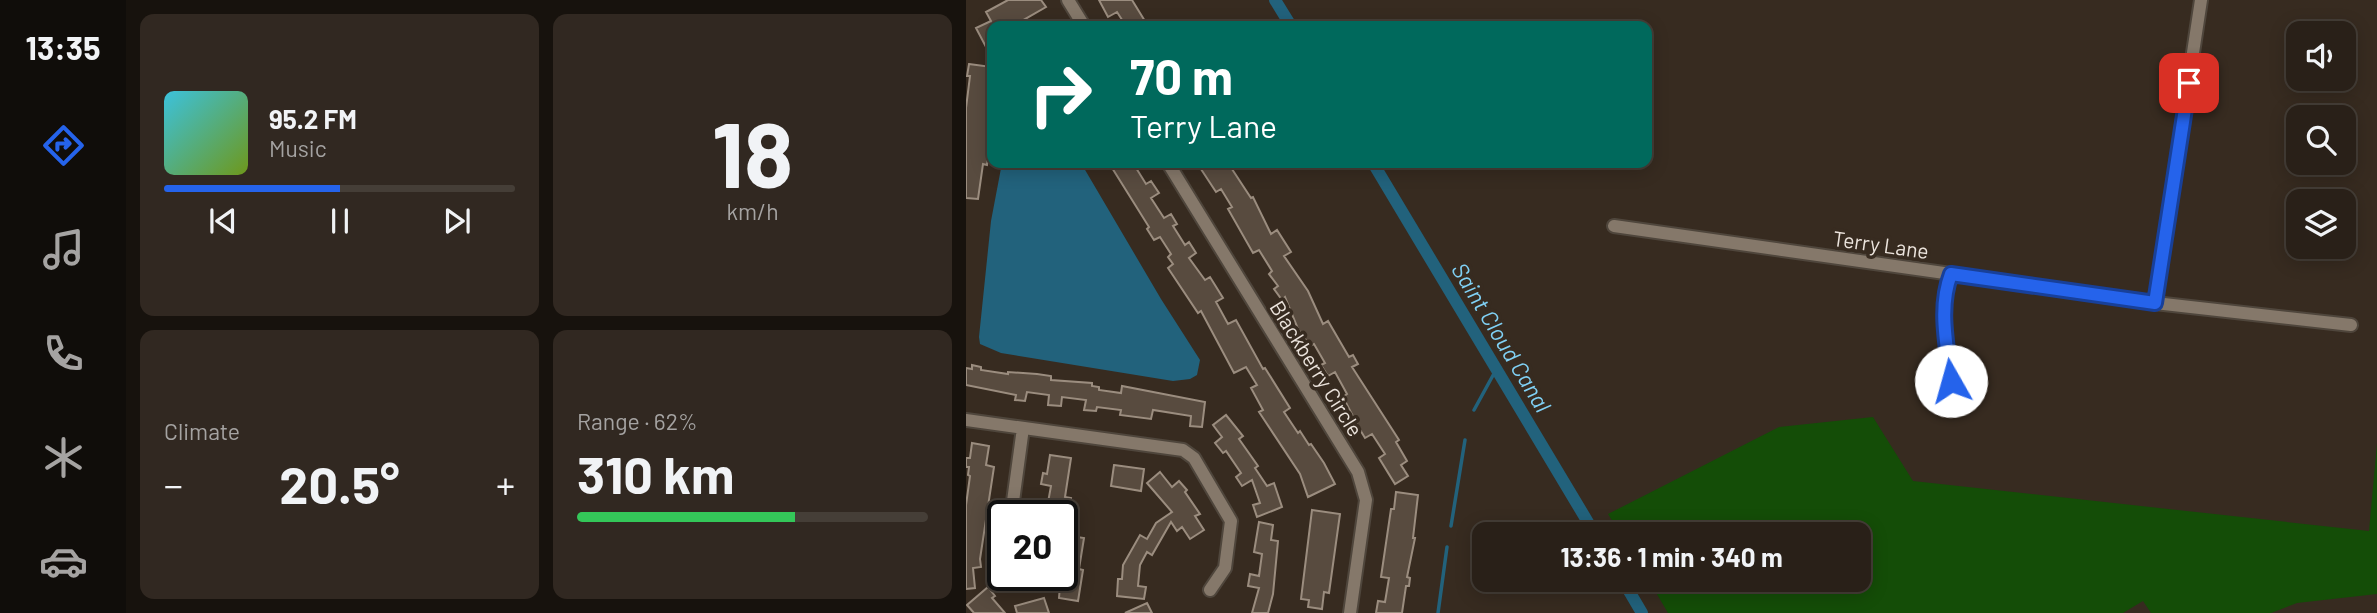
<!DOCTYPE html>
<html lang="en">
<head>
<meta charset="utf-8">
<style>
  body { margin:0; font-family:Barlow,sans-serif; background:#312821; color:#f1f3f6; height:100vh; display:flex; flex-direction:column; font-size:26px; white-space:nowrap }
  * { box-sizing:border-box; margin:0 }
  p { font-size:23px; color:#a5a3a2 }
  .icon { flex:none; width:38px; height:38px; fill:none; stroke:currentColor; stroke-width:2; stroke-linecap:round; stroke-linejoin:round }
  .map { position:relative; flex:1; overflow:hidden }
  .sheet { display:flex; flex-direction:column; gap:14px; padding:14px; background:#17120d; width:840px }
  .sheet>* { flex:none }
  .banner { position:absolute; left:21px; top:21px; width:665px; height:147px; border-radius:14px; box-shadow:0 4px 18px #0003,0 0 0 2px #453e37; background:#00695c; color:#fff; overflow:hidden }
  .controls { position:absolute; left:1320px; top:21px; display:grid; gap:14px }
  .controls a { display:grid; place-items:center; width:70px; height:70px; border-radius:14px; background:#292018; box-shadow:0 4px 18px #0003,0 0 0 2px #453e37; font-size:35px }
  .speed { position:absolute; left:21px; top:500px; display:flex; gap:14px; font-size:35px; font-weight:700; text-align:center }
  .speed>* { display:grid; place-content:center; width:91px; height:91px; border-radius:50%; background:#292018; box-shadow:0 4px 18px #0003,0 0 0 2px #453e37; line-height:1 }
  .speed .limit { border:4px solid #111; border-radius:10px; background:#fff; color:#111 }
  .pin { position:absolute; display:grid; place-items:center; width:60px; height:60px; color:#fff; margin:-30px; border-radius:14px; box-shadow:0 4px 10px #0006 }
  .me { position:absolute; width:77px; margin:-38px; rotate:353deg; stroke-linejoin:round; filter:drop-shadow(0 0 5px #0008) }
  .turn { display:flex; align-items:center; gap:24px; height:147px; padding:0 28px; font-size:32px }
  .turn .icon { width:91px; height:91px; stroke-width:2.5 }
  .turn b { display:block; font-size:49px; line-height:60px }
  .big { font-size:52px; font-weight:700; line-height:1.1 }
  .sheet .card { flex:1; display:flex; flex-direction:column; justify-content:center; gap:10px; min-width:0; padding:0 24px; border-radius:14px; background:#312821 }
  .sheet .dial { align-items:center; gap:0 }
  .dial b { font-size:91px; line-height:1 }
  .song { display:flex; align-items:center; gap:21px }
  .cover { width:84px; height:84px; border-radius:10px; background:linear-gradient(135deg,hsl(190 70% 55%),hsl(80 70% 35%)) }
  .played { height:7px; border-radius:4px; background:linear-gradient(90deg,#2563eb 50%,#453e37 50%) }
  .keys { display:flex; justify-content:space-around; direction:ltr }
  .heat { display:flex; justify-content:space-between; align-items:center; font-size:38px; direction:ltr }
  .charge { height:10px; border-radius:5px; background:linear-gradient(90deg,#34c759 62%,#453e37 0) }
  .sheet .tiles { flex:1; display:grid; gap:14px; grid-template-columns:repeat(2,1fr) }
  .trip { position:absolute; left:506px; top:522px; width:399px; height:70px; border-radius:14px; background:#292018; box-shadow:0 4px 18px #0003,0 0 0 2px #453e37; font-weight:700; line-height:70px; text-align:center }
  main { display:flex; flex:1; min-height:0 }
  .menu { display:flex; flex-direction:column; width:126px; justify-content:space-around; align-items:center; background:#100d0a; color:#a5a3a2 }
  .menu .icon { width:49px; height:49px }
  .menu .selected { color:#2563eb }
  .menu b { font-size:32px; color:#f1f3f6 }
  .map>svg:first-child { display:block }
</style>
</head>
<body>
<main>
<nav class="menu">
<b>13:35</b>
<svg class="icon selected" aria-label="directions" viewBox="0 0 24 24"><path d="M12 3l9 9-9 9-9-9zM9 14v-3h6M13 9l2 2-2 2"/></svg>
<svg class="icon" aria-label="music" viewBox="0 0 24 24"><path d="M9 18V5l10-2v13"/><circle cx="6" cy="18" r="3"/><circle cx="16" cy="16" r="3"/></svg>
<svg class="icon" aria-label="phone" viewBox="0 0 24 24"><path d="M5 4h4l2 5-3 2q2 4 5 5l2-3 5 2v4C11 20 4 13 5 4z"/></svg>
<svg class="icon" aria-label="climate" viewBox="0 0 24 24"><path d="M12 3v18M4 7l16 10M4 17L20 7"/></svg>
<svg class="icon" aria-label="car" viewBox="0 0 24 24"><path d="M5 17H2v-5l4-1 3-4h7l3 4 3 1v5h-3M9 17h6M6 11h13"/><circle cx="7" cy="17" r="2"/><circle cx="17" cy="17" r="2"/></svg>
</nav>
<section class="sheet">
<div class="tiles">
<div class="card">
<div class="song"><i class="cover"></i><div><b>95.2 FM</b><p>Music</p></div></div>
<div class="played"></div>
<div class="keys"><svg class="icon" aria-label="previous" viewBox="0 0 24 24"><path d="M18 5L8 12l10 7zM5 5v14"/></svg><svg class="icon" aria-label="pause" viewBox="0 0 24 24"><path d="M8 5v14M16 5v14"/></svg><svg class="icon" aria-label="next" viewBox="0 0 24 24"><path d="M6 5l10 7-10 7zM19 5v14"/></svg></div>
</div>
<div class="card dial"><b>18</b><p>km/h</p></div>
<div class="card"><p>Climate</p>
<div class="heat"><a>−</a><b class="big">20.5°</b><a>+</a></div>
</div>
<div class="card"><p>Range · 62%</p><b class="big">310 km</b><div class="charge"></div></div>
</div>
</section>
<div class="map">
<svg width="1411" height="613" viewBox="0 0 1411 613">
  <rect width="100%" height="100%" fill="#372b20"/>
  <path fill="#144d07" d="M907,417L947,481L1403,531L1411,443V594L1331,603L1305,613H1185L1177,601L1157,613H702L682,579H892V534H654L642,514L813,427Z"/>
  <path fill="#22627c" d="M36,163H115L195,299L234,360L231,375L224,379L207,381L35,353L14,344L13,337L25,221Z"/>
  <g fill="none" stroke-linecap="round" stroke-linejoin="round">
    <path stroke="#22627c" stroke-width="3.5" d="M508,410L531,368
      M485,526L499,440
      M472,613L481,547"/>
    <path stroke="#22627c" stroke-width="12" d="M309,0L325,26
      M407,163L629,534
      M656,579L676,613"/>
  </g>
  <path fill="#584b3f" stroke="#9b8d7f" stroke-width="2" d="M42,0H75L80,7L47,26H28L26,24V44L20,47L10,28L25,21L20,12Z
    M133,0H166L182,26H160L151,12L142,17Z
    M3,64L26,67L23,107H26V131L21,165L17,164L12,199L0,198V108L4,76H1Z
    M143,163H167L180,184L185,181L193,193L185,198L198,218L205,214L211,224L207,226L219,245L223,242L230,253L223,258L239,280L244,277L257,298L250,302L262,324L270,320L297,369L299,368L324,408L318,412L332,433L334,431L343,445L345,444L358,463L369,484L342,497L334,474L293,412L297,410L285,388L291,385L280,367L268,373L235,311L232,313L202,268L207,264L202,257L205,254L194,237L188,240L181,229L183,227Z
    M231,163H262L285,198L287,197L305,234L311,230L325,252L318,256L342,291L357,324L362,321L383,357L387,355L392,364L386,367L433,440L430,442L441,461L435,465L442,476L429,484L413,458L419,454L406,434L399,438L393,428L377,397L381,394L369,372L362,376L355,365L359,363L348,344L344,346L332,329L319,297L316,300L308,289L312,286L303,274L306,271L293,250L287,253L262,209L266,207L255,189L250,192Z
    M6,365L15,367V370L42,374V372L71,374L85,376V380L126,383V386L133,387V390L155,393L156,386L239,402L236,427L224,426L225,416L187,410L185,419L154,415L155,410L131,407L130,411L118,410L120,400L96,397L95,406L82,405L83,395L61,392L59,401L49,400L50,395L0,385V368L6,369Z
    M260,415L277,436L273,439L292,466L289,468L301,486L308,483L316,507L291,517L287,505L294,503L286,480L276,486L270,477L275,473L260,451L257,453L249,443L256,437L247,425Z
    M6,443L23,446L20,465L28,467L14,559L15,567L7,568L9,588L0,589V505L4,476L2,475L3,467H0V458H4Z
    M84,455L105,458L99,497L105,498L103,510H99L100,516H71L73,507L81,508L85,486L75,484L77,473L81,474Z
    M148,465L178,469L175,491L145,486Z
    M194,472L206,487L213,481L221,490L219,492L234,514L229,516L238,530L224,539L216,527L211,531L205,522L186,555L181,552L174,565L172,586L180,587L178,599L151,596L152,579H156L157,565L174,535L181,539L190,523L206,512L181,483Z
    M430,492L452,495L447,538H449L441,577L444,578L443,586H440L436,613H410L412,601L419,602L423,578L415,577L425,509H428Z
    M346,510L374,514L363,593L358,592L356,609L342,607L343,600L335,599Z
    M293,522L307,525L305,540L312,541L307,594L302,613H286L293,588L282,586L284,574L293,576L296,554L288,552Z
    M98,535L118,538L113,569L117,570L112,601L93,598Z
    M22,587L29,596L26,598L39,613H8L1,605Z
    M78,598L83,613H51L49,606Z
    M181,603L186,613H159Z"/>
  <g fill="none" stroke-linecap="round" stroke-linejoin="round">
    <defs>
      <path id="lane" d="M985,274C972,308 980,345 985,381"/>
      <path id="street" d="M102,0L118,26
        M202,163L392,472L400,500L384,613
        M648,226L1189,303L1385,325
        M1189,303L1235,0
        M0,420L217,450L228,458L265,521L259,568L244,590
        M45,516L57,428"/>
    </defs>
    <use href="#lane" stroke="#4f463c" stroke-width="10"/>
    <use href="#street" stroke="#4f463c" stroke-width="16"/>
    <use href="#lane" stroke="#85786a" stroke-width="6"/>
    <use href="#street" stroke="#85786a" stroke-width="12"/>
  </g>
  <g fill="none" stroke-linecap="round" stroke-linejoin="round">
    <defs>
      <path id="route" d="M985,381C981,345 972,308 985,274L1189,303L1223,83"/>
    </defs>
    <use href="#route" stroke="#184099" stroke-width="18"/>
    <use href="#route" stroke="#2563eb" stroke-width="12"/>
  </g>
  <g text-anchor="middle" dominant-baseline="central" stroke-width="7" stroke-linejoin="round" paint-order="stroke">
    <g font-size="21" fill="#ece4dd" stroke="#372b20">
      <text transform="translate(915 244) rotate(8)">Terry Lane</text>
      <text transform="translate(351 368) rotate(58)">Blackberry Circle</text>
    </g>
    <g font-size="23" font-style="italic" fill="#80d1f5" stroke="#372b20">
      <text transform="translate(536 337) rotate(59)">Saint Cloud Canal</text>
    </g>
  </g>
</svg>
<div class="controls">
<a><svg class="icon" aria-label="sound" viewBox="0 0 24 24"><path d="M4 9h4l5-4v14l-5-4H4zM17 9q2 3 0 6"/></svg></a>
<a><svg class="icon" aria-label="search" viewBox="0 0 24 24"><circle cx="10" cy="10" r="6"/><path d="M15 15l6 6"/></svg></a>
<a><svg class="icon" aria-label="layers" viewBox="0 0 24 24"><path d="M12 4l9 5-9 5-9-5zM3 14l9 5 9-5"/></svg></a>
</div>
<div class="speed"><div class="limit">20</div></div>
<div class="pin" style="left:1223px;top:83px;background:#d93025"><svg class="icon" aria-label="arrive" viewBox="0 0 24 24"><path d="M6 21V4h12l-3 4 3 4H6"/></svg></div>
<svg class="me" style="left:985px;top:381px" viewBox="-20 -20 40 40"><circle r="19" fill="#fff"/><path d="M0-13L10 11 0 6-10 11z" fill="#2563eb"/></svg>
<div class="trip">13:36 · 1 min · 340 m</div>
<div class="banner">
<div class="turn"><svg class="icon" aria-label="right" viewBox="0 0 24 24"><path d="M7 20v-9h11M14 6l5 5-5 5"/></svg><div><b>70 m</b>Terry Lane</div></div>
</div>
</div>
</main>
</body>
</html>
